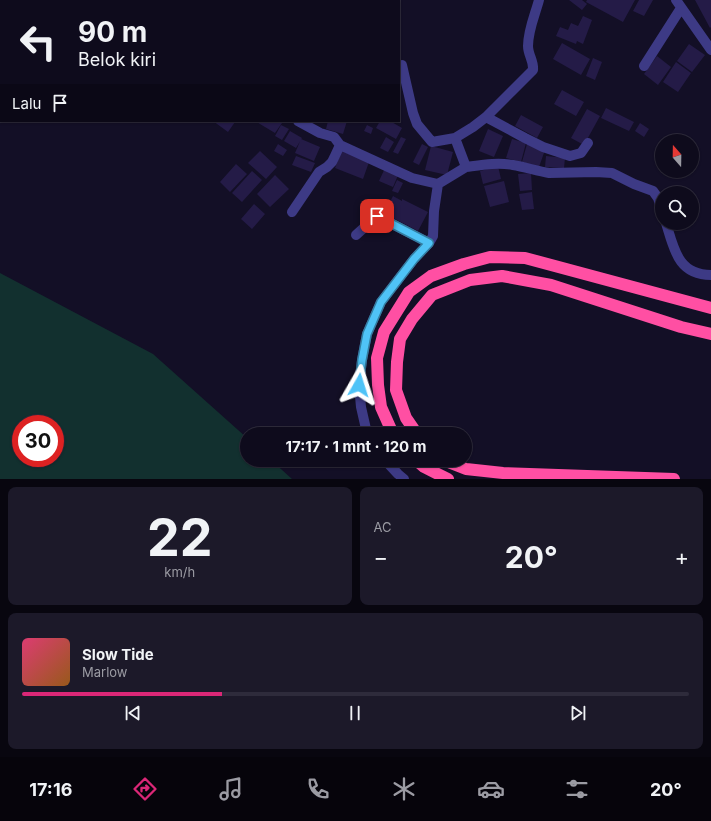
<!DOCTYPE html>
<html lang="id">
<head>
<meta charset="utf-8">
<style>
  body { margin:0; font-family:Inter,sans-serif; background:#1c1929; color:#f1f3f6; height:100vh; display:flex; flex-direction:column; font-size:15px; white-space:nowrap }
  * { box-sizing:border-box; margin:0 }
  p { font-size:13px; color:#9b9ba3 }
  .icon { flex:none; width:22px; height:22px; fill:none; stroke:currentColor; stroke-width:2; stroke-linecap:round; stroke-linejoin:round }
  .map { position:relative; height:479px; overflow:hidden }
  .side { display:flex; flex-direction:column; gap:8px; padding:8px; background:#08060f; flex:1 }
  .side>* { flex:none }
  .guide { position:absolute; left:0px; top:0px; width:400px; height:122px; box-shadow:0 1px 3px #0004,0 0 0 1px #2e2b3b; background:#0e0b1c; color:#f1f3f6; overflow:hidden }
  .needle { width:26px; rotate:340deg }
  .fabs { position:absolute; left:655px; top:134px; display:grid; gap:8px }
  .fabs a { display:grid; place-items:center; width:44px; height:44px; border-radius:50%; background:#0e0b1c; box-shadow:0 1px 3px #0004,0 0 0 1px #2e2b3b; font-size:20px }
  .speed { position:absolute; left:12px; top:415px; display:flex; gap:8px; font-size:20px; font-weight:700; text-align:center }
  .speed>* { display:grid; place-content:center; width:52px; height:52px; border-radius:50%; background:#0e0b1c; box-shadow:0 1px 3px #0004,0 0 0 1px #2e2b3b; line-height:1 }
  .speed .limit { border:6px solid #d22; background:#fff; color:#111 }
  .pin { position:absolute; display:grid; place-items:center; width:34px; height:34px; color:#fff; margin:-17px; border-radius:8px; box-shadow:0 2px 6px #0006 }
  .me { position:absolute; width:44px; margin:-22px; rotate:6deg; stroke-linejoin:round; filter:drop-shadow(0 0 3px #0008) }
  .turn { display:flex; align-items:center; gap:14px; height:84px; padding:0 12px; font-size:18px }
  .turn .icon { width:52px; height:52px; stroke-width:2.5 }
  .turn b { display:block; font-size:28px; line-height:34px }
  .then { display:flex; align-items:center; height:38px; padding:0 12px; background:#0003; gap:8px; font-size:15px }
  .big { font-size:30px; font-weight:700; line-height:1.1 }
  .side .tile { flex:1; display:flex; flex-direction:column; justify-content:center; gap:6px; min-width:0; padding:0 14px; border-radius:8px; background:#1c1929 }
  .side .dial { align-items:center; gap:0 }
  .dial b { font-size:52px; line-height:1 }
  .song { display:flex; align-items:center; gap:12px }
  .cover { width:48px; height:48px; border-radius:6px; background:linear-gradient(135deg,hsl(340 70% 55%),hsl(30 70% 35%)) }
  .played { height:4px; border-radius:2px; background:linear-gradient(90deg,#db2777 30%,#2e2b3b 30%) }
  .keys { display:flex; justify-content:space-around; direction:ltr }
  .heat { display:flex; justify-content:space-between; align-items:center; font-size:22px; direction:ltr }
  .side .tiles { flex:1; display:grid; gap:8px; grid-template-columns:1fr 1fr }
  .tile:last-child { grid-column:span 2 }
  .trip { position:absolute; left:240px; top:427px; width:232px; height:40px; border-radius:20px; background:#0e0b1c; box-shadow:0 1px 3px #0004,0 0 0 1px #2e2b3b; font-weight:700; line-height:40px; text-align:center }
  .tabs { display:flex; height:64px; justify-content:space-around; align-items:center; background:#06040b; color:#9b9ba3 }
  .tabs .icon { width:28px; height:28px }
  .tabs .selected { color:#db2777 }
  .tabs b { font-size:18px; color:#f1f3f6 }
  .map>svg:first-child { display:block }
</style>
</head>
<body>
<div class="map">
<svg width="711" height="479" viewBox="0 0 711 479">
  <rect width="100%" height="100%" fill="#130f26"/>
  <path fill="#12302f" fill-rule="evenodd" d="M0,273L153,354L247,438V460H271L292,479H0ZM21,424H55V458H21Z"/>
  <path fill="#241b47" d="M569,0H582L587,4L582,10Z
    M587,0H635L623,22L586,2Z
    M639,0H653L644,16L633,11Z
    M695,0H711V27L710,28Z
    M583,16L592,20L583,44L577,41L576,44L556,36L560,27L568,30L571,23L578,26Z
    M562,43L590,59L581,75L553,59Z
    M689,44L705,55L692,72L677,61Z
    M657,56L671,67L658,85L644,74Z
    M593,58L602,62L595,80L586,76Z
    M676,62L691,73L678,92L663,82Z
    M562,90L584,102L576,116L554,104Z
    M606,108L634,122L629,131L601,118Z
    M587,109L600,116L584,145L571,138Z
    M521,115L543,127L537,138L515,126Z
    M213,121H234L235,122L228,132Z
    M255,121H279L282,123L275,133Z
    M328,121H347L343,134L326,129Z
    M380,121H390L402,128L396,139L376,128Z
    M640,123L649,129L644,137L635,131Z
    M281,125L289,129L282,140L275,136Z
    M367,125L373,128L371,134L364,131Z
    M488,129L503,136L494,157L479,151Z
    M290,131L302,138L296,148L284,141Z
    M386,137L394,142L388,152L380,148Z
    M401,137L406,139L398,154L393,152Z
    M301,139L320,147L314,161L295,153Z
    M512,139L526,143L521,162L506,158Z
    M278,144L287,150L283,156L274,151Z
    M422,144L428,147L419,165L413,162Z
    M527,144L545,150L539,167L522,162Z
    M431,146L453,152L447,175L425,170Z
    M260,151L277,167L266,179L248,163Z
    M342,151L369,162L363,179L335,168Z
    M296,156L315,163L311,172L292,165Z
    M546,156L565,158L564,168L545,167Z
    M236,164L247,174L230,192L220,182Z
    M386,166L399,173L393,187L379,181Z
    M498,166L501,179L483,184L480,171Z
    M252,171L262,180L242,202L232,193Z
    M531,173L532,190L520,191L518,174Z
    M275,175L289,189L270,207L257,194Z
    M397,180L403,183L398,193L392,191Z
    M504,181L509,202L490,207L484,186Z
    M532,192L534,209L522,210L519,194Z
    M393,196L402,201V199L428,212L418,231L393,218L394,216L385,212Z
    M254,204L265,214L252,229L241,219Z"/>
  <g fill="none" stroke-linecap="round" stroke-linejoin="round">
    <path stroke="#3d3a85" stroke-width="10" d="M152,0L153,1
      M676,0L711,50
      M402,65L413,113L417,124L432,142L455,138
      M644,66L681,8
      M486,117L525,138L543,147L570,156L581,153L588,143
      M298,121L320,133L334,137L340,145L412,178L438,184L466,167L455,138L473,127L486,117L533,70C534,61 528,55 528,46C528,30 535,15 539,0
      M466,167C481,165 497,162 513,165C525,167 537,171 549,173L596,172L612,173L634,184L653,191L658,198L662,211
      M292,212L319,172L327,167L332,162L334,158L340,145
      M666,223C674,249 678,275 711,275
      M356,235L377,216L429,243
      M369,434L366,429L361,407L359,385L362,360L367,334L381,302L414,259L429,243L433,236L434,211L438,184
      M385,460L398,474L404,479"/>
    <path stroke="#ff4fa3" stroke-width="12" d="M393,434L381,407L378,385L377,358L384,332L409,292L431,276L464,264L490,257L525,258L711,308
      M417,434L406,418L396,390L397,362L400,339L412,319L432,295L470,280L502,276L551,285L681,327L711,334
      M416,460L424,467L448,479
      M443,460L466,469L503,473L674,479"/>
  </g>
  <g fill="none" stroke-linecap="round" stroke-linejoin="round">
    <defs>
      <path id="route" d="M359,385L362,360L367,334L381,302L414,259L429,243L377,216"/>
    </defs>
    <use href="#route" stroke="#337fa1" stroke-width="10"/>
    <use href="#route" stroke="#4fc3f7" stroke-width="7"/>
  </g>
</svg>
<div class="fabs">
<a><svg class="needle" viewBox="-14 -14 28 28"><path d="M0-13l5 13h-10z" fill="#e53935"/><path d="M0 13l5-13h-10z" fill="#9b9ba3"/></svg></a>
<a><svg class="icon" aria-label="search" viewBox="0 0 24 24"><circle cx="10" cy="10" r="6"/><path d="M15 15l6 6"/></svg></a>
</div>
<div class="speed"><div class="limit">30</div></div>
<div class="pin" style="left:377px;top:216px;background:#d93025"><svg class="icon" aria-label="arrive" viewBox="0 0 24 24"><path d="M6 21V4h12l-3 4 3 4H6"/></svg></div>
<svg class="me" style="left:359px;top:385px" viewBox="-20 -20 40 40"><path d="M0-17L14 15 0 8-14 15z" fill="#4fc3f7" stroke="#fff" stroke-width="4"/></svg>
<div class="trip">17:17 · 1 mnt · 120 m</div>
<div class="guide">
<div class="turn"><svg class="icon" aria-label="left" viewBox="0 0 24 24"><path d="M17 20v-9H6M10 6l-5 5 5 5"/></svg><div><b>90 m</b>Belok kiri</div></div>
<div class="then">Lalu<svg class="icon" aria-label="arrive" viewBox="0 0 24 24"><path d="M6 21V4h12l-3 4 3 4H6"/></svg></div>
</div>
</div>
<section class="side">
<div class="tiles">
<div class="tile dial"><b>22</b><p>km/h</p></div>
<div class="tile"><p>AC</p>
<div class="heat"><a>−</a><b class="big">20°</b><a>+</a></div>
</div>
<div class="tile">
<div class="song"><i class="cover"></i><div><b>Slow Tide</b><p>Marlow</p></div></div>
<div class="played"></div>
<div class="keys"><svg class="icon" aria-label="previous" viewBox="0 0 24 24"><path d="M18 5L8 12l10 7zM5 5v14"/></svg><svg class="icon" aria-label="pause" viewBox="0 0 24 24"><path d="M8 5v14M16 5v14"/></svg><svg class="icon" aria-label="next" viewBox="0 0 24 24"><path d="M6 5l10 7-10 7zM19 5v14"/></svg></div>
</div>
</div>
</section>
<nav class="tabs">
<b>17:16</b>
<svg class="icon selected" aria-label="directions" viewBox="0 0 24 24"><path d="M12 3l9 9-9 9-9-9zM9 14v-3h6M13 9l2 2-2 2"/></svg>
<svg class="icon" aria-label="music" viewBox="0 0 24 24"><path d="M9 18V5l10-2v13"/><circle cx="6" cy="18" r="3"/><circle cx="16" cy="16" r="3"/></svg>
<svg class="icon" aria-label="phone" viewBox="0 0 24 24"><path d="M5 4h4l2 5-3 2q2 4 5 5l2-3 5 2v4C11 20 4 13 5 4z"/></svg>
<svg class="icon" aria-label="climate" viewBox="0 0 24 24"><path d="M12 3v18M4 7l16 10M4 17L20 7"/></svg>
<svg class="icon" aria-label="car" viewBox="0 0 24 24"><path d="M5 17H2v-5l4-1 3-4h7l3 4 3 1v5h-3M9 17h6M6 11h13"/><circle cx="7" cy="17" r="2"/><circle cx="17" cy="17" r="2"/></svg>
<svg class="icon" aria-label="filters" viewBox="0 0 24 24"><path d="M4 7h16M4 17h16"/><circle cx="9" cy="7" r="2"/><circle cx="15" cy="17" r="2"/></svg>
<b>20°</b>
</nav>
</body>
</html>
